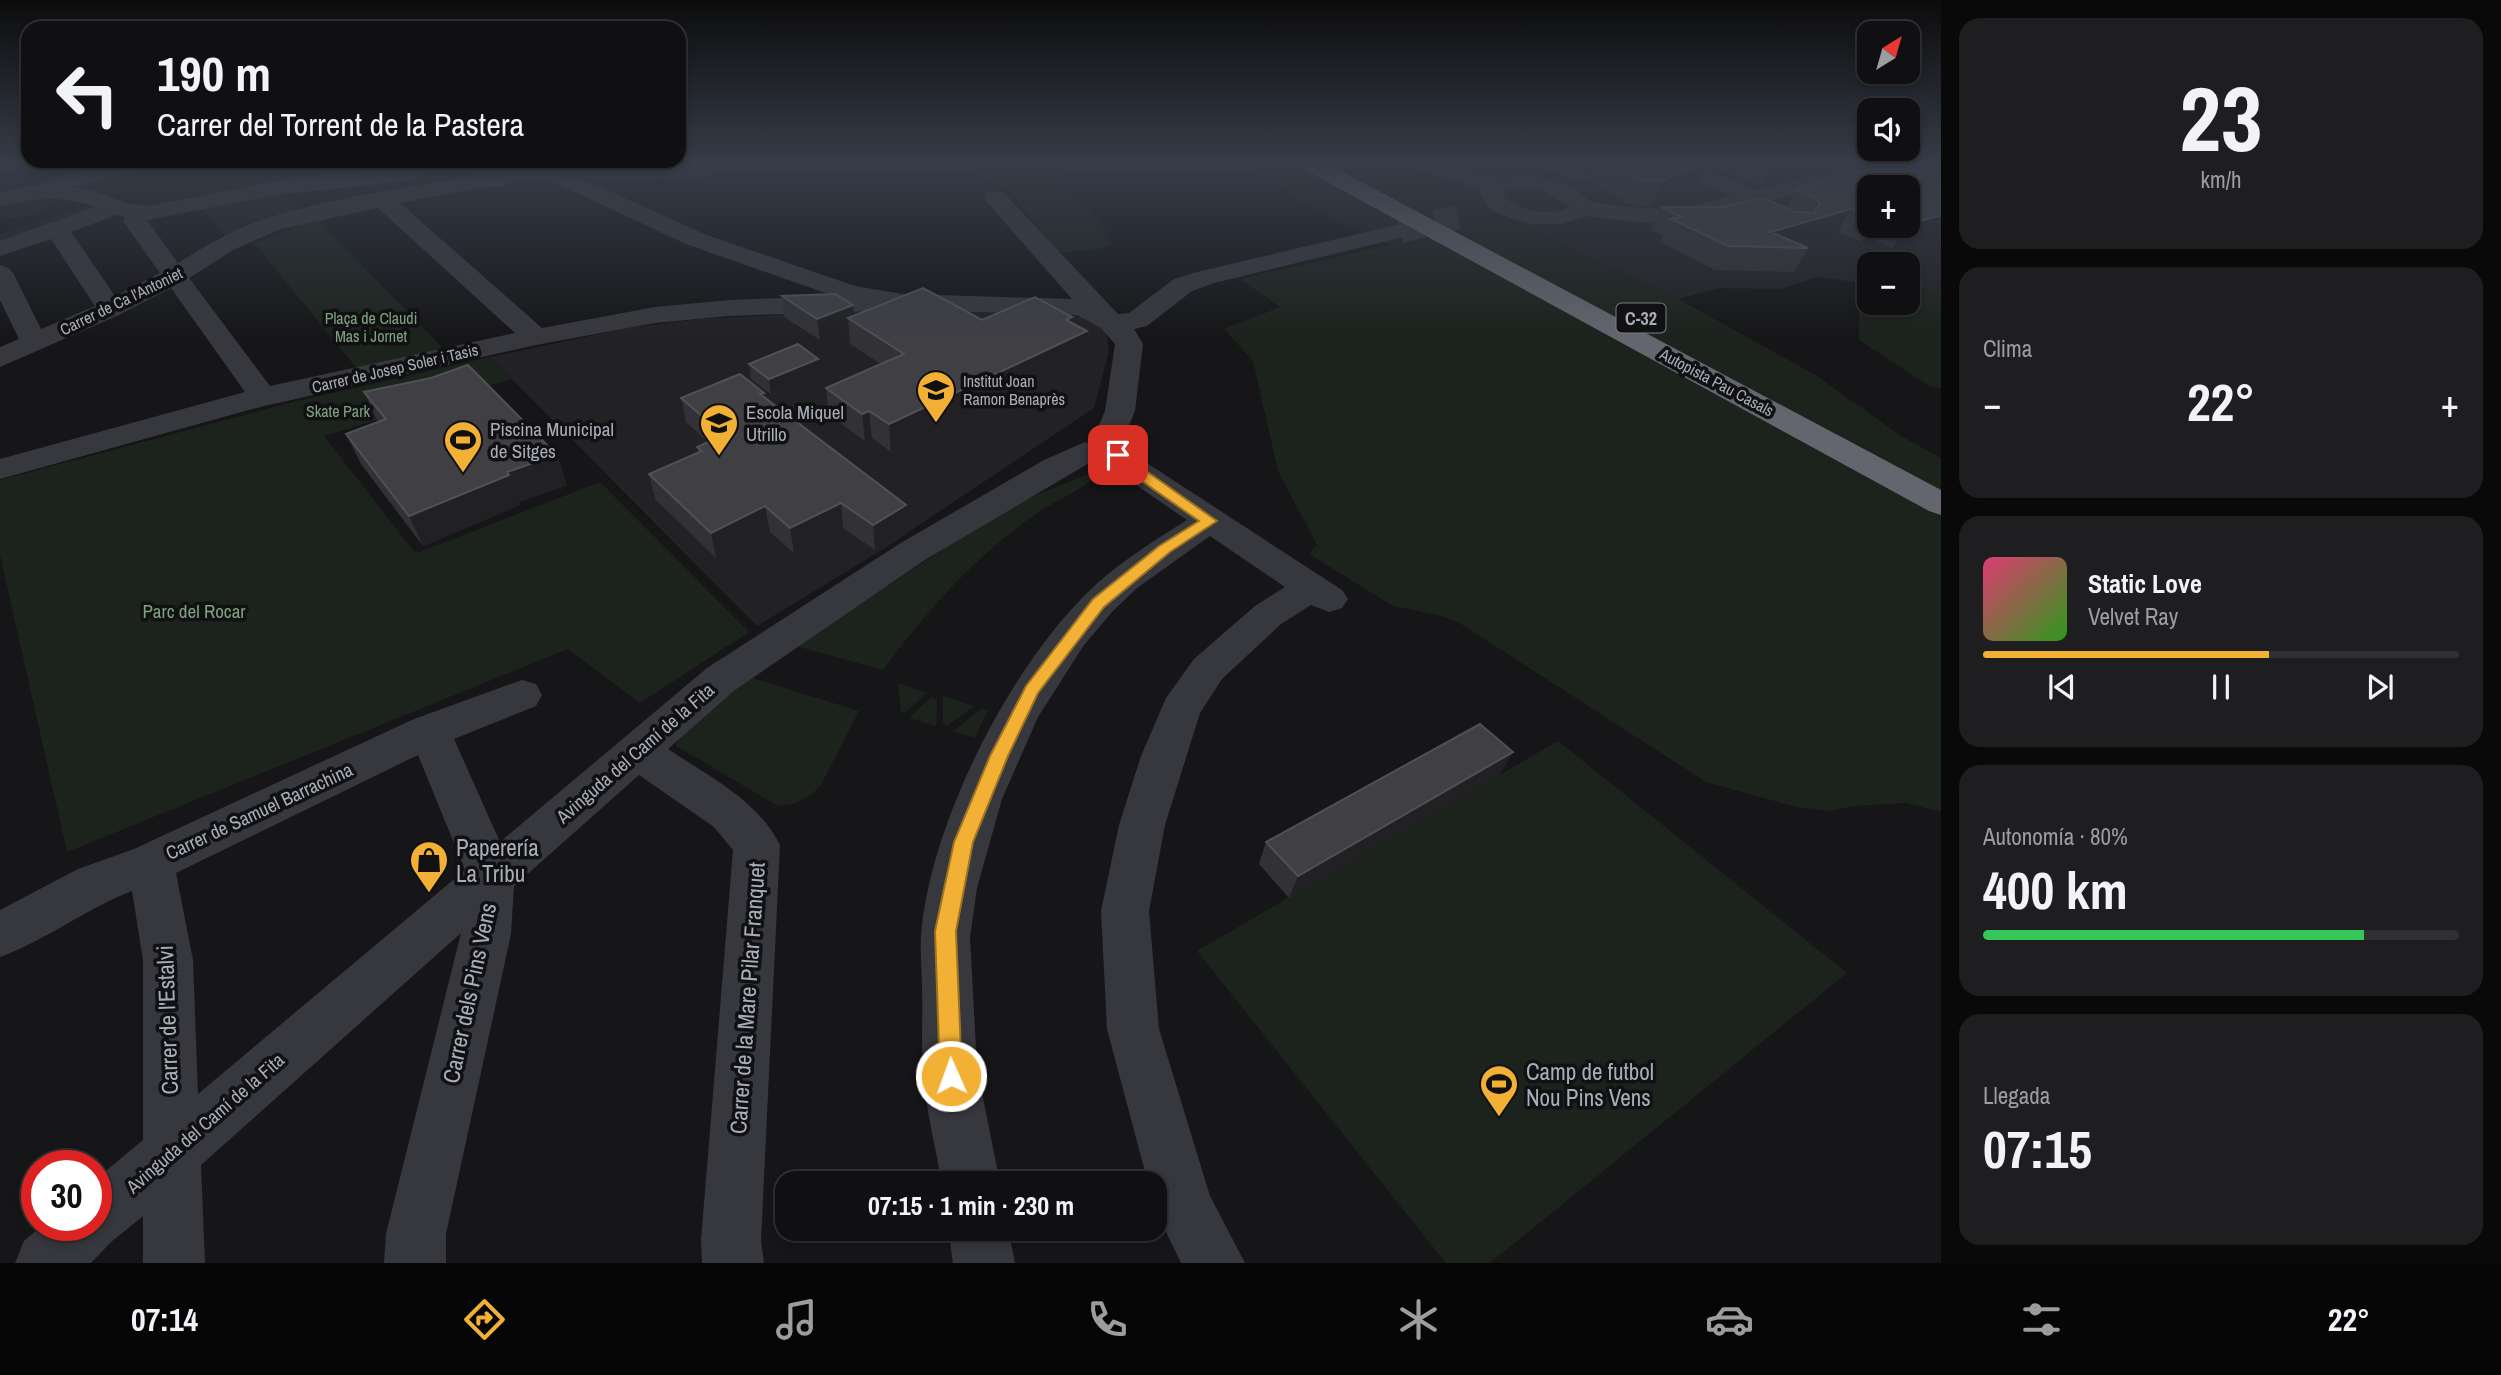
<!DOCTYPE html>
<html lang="es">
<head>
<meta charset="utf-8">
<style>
  body { margin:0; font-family:"Archivo Narrow",sans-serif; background:#1e1e20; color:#f1f3f6; height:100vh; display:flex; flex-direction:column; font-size:26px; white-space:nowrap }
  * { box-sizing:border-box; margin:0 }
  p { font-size:23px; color:#9c9d9f }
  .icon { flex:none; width:38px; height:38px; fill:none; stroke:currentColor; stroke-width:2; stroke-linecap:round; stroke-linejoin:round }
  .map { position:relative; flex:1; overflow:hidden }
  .drawer { display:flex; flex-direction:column; gap:18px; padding:18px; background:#09090a; width:560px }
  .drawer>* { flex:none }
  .guide { position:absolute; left:21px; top:21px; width:665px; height:147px; border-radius:21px; box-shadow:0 4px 10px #0003,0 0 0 2px #303032; background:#101012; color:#f1f3f6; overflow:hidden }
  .needle { width:46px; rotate:37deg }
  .tools { position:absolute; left:1857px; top:21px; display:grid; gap:14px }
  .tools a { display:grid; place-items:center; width:63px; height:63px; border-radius:14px; background:#101012; box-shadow:0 4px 10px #0003,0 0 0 2px #303032; font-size:35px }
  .speed { position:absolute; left:21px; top:1150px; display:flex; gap:14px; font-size:35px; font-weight:700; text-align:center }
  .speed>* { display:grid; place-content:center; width:91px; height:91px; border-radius:50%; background:#101012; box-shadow:0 4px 10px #0003,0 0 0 2px #303032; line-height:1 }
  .speed .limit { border:10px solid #d22; background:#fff; color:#111 }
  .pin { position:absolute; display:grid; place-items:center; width:60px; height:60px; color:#fff; margin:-30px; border-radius:14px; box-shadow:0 4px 10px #0006 }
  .me { position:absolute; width:77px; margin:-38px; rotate:358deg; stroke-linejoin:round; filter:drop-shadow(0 0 5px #0008) }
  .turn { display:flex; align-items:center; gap:24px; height:147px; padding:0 21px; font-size:32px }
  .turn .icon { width:91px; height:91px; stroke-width:2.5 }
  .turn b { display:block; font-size:49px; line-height:60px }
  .big { font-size:52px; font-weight:700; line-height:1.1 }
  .drawer .card { flex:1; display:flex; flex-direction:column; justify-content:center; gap:10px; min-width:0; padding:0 24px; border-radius:21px; background:#1e1e20 }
  .drawer .dial { align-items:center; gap:0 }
  .dial b { font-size:91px; line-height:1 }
  .song { display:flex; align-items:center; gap:21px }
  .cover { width:84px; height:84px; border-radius:10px; background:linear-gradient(135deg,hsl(340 70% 55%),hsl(110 70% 35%)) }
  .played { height:7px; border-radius:4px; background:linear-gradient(90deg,#f2b134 60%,#303032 60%) }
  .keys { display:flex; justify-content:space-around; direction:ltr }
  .heat { display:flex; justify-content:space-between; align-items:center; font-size:38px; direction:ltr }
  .charge { height:10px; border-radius:5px; background:linear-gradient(90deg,#34c759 80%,#303032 0) }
  .trip { position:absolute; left:775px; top:1171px; width:392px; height:70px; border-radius:21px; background:#101012; box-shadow:0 4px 10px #0003,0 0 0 2px #303032; font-weight:700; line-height:70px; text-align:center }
  .dock { display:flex; height:112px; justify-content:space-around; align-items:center; background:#060607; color:#9c9d9f }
  .dock .icon { width:49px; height:49px }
  .dock .current { color:#f2b134 }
  .dock b { font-size:32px; color:#f1f3f6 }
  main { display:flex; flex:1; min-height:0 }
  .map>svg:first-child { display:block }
</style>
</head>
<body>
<main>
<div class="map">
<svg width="1941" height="1263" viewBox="0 0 1941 1263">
  <rect width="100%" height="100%" fill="#161618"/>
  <path fill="#222225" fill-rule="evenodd" d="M1395,162H1941V293L1908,289V264H1869V284L1818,277L1780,289L1719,288L1678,299L1510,220L1470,191ZM1869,187H1908V226H1869Z
    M869,310L1073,314L1090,319L1106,332L1109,351L1094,408L885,548L757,626L490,357L627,328L702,319Z"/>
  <path fill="#1c231d" d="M450,162H721L586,168L456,166Z
    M955,162H1075L1063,166L1060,171L1062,179L1101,221L1111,244L1104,248L1058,253L1012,194Z
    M1236,162H1395L1470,191L1510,220L1678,299L1814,374L1901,436L1941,458V812L1906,803L1853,806L1830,811L1796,807L1706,782L1458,622L1442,616L1393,606L1309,554L1317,545L1278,471L1253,361L1224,329L1280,307L1240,279L1390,245L1300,201L1282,186Z
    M284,192L300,211L225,236L202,208Z
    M51,198L53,201C42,216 17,219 0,219V203Z
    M90,206L95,209L0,245V235L76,208Z
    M317,219L444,349L359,371L254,243Z
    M1859,283L1869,284V303H1908V289L1941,293V388L1931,387L1859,340Z
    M490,357L511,379L324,436L412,549L417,553L600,482L749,632L640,703L568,649L67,852L0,555V480L297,401Z
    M1086,475L1094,478C1075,494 1050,503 1030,518C972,560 925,613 883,670L796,646L976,528L1027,499Z
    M749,677L859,711L821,785C809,798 797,805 778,806L676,746L680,731Z
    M898,683L927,693L906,712H901Z
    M943,696L974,706L947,726L943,723Z
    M931,697L937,699L936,726L909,718Z
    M982,708L988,710L975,738L954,731Z
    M1558,741L1847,973L1490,1263H1446L1197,951Z"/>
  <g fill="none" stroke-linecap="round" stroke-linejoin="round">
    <path stroke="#333438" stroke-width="24" stroke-dasharray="24 12" stroke-linecap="butt" d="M1400,231L1464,216"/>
    <path fill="#37383d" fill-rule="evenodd" d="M113,162H146L143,167L74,187L94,191L126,203L149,206L277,181L406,167L414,169L417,174L414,179L406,181L277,195L147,220L178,263C206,246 234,229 265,219C331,197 404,189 472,176L475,170L496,164L513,167L548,165L559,168L579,165L748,162L750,165L747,170L690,178L583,179L704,234L855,286L903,294L1072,299L987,202L984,197L987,192H1003L1118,314L1129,313L1174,279L1197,272L1400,224L1408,226L1412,231L1408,236L1214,283L1192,291L1147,326L1134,329L1143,344L1135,411L1124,437L1113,439L1102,437L1097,430L1105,411L1115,344L1101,328L1077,315L903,310L729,316L655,323L536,345L260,407L0,479V459L245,392L171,288L119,315L0,367V347L19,339L0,300V265L9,268L13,273L41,329L95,306L51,239L0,256V241L95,207C62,195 33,198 0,206V192L42,184ZM547,179L686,244L834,296L729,300L655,307L542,328L400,203L484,187H500L514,180ZM378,208L515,333L270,386L189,278L233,250L281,229ZM116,215L125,217L123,221L160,273L115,296L71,232Z
      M1408,162H1439L1499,178L1522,175L1536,176L1571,186L1591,202L1636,208L1679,209L1732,196L1666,167L1663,162H1691L1755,190L1871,162H1907L1904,167L1679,223L1636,222L1587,216L1562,224H1532L1496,213L1487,206L1479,192L1481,188L1411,167ZM1522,188L1543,191L1570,206C1551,218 1515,211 1502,194L1511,189Z
      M1085,442L1096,445L1101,452L1096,459L925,560L735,690L668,749C708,776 758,800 780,845L761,1240L764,1263H702L701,1240L733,850L714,827L639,775L514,886L511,934L446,1234V1263H384L386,1234L461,933L201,1165L205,1263H143V1216L111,1242L91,1263H15L24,1241L43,1225H96V1179L143,1140V960L132,891C86,909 46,940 0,957V910L78,869L134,849L414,719L522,680L536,684L542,695L536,706L454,739L500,842L707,668L899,544L1044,460ZM418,755L465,870L198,1094L193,960L176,873Z
      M1118,445L1129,448L1133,454L1342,590L1348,599L1342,608L1329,612L1311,605L1281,624L1222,679L1200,713L1165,825L1149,911L1159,1029L1210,1196L1245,1263H1181L1155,1209V1183H1148L1107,1029L1101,911L1119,825L1141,756L1166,698L1194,659L1255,606L1285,587L1210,536L1137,588L1112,612L1084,645L1038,717L1002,799L977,888L970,937L977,1068L1000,1183H942C935,1145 925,1106 923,1068C921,1041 923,1015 922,988C922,970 920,953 921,935C930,824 1009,669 1088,592C1118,563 1152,542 1187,520L1110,467L1102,455L1107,448Z
      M948,1228H1008L1015,1263H953Z"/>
    <path fill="#63666e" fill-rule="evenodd" d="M1297,162H1324L1941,490V515L1929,511L1300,167Z"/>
  </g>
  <path fill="#323236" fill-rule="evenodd" d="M1518,162H1782L1775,164L1763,185L1761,186L1706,165L1697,183L1651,206L1631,205L1586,178L1583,182Z
    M1941,173V234L1892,248L1872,239L1861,242L1838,232L1798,244L1808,248L1794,272L1715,270L1660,242L1663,236L1650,230L1661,207L1786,208L1798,188ZM1869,187H1908V226H1869Z
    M782,296L853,305V315L982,320L1072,317V323L1085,357L891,452L872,438L865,441L829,415L826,388L881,364L850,344L849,329L820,340L784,317Z
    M818,359L820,374L771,394L751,379L749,364Z
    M364,392L557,455L567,485L519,502L520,505L423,546L361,464L346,434L378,422Z
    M681,398H765L906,505L907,531L875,550L843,528L794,553L770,532L716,558L655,499L649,474L698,453L697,447L708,442L686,422Z
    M1500,775L1289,898L1259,864L1266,842Z"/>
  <path fill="#212124" d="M1591,162H1593L1586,178L1583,182Z
    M1704,162H1707L1697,183L1651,206L1662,181Z
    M1773,162H1782L1775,164L1763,185L1761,186Z
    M1851,209L1838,232L1785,247L1771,232Z
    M1941,215V234L1892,248L1908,225Z
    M1871,226H1880L1872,239L1861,242Z
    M853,305L854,322L848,318L849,329L820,340L817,319Z
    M1072,317L1071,338L1087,331L1085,357L891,452L889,424Z
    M818,359L820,374L771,394L769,379Z
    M869,411L872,438L865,441L862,414Z
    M557,455L567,485L519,502L520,505L423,546L409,516L507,472Z
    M841,503L843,528L794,553L790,528Z
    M906,505L907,531L875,550L873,525Z
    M765,506L770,532L716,558L711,533Z
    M1513,752L1500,775L1289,898L1298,876Z"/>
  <path fill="#3f3f44" stroke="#4f5156" stroke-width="2" d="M1608,162H1704L1662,181L1642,180Z
    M1899,162H1910L1941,173V215L1908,225V187H1869V217L1851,209L1771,232L1808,248L1728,246L1671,219L1682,217L1661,207H1721L1764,198L1795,212L1814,213L1820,203L1815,198L1797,191L1803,190L1798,188Z
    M923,288L982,320L1035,297L1072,317L1066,320L1087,331L889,424L869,411L862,414L826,388L904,354L848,318Z
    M835,294L853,305L817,319L782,296Z
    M798,344L818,359L769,379L749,364Z
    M468,365L557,455L507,472L509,475L409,516L346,434L386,419L364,392L431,378Z
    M740,374L764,393L760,394L906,505L873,525L841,503L790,528L765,506L711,533L649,474L702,451L697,447L724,435L681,398Z
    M1480,724L1513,752L1298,876L1266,842Z"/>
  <linearGradient id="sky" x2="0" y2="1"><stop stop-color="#0c0c0d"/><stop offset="0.48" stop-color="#363c48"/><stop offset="1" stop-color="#363c48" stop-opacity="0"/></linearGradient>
  <rect width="1941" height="338" fill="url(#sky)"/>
  <path fill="#f2b134" stroke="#9d7322" stroke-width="2" d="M1118,451L1217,521L1170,552L1104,607L1038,693L1008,756L973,842L956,931L962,1076L959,1084L951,1088L943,1084L940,1076L935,931L954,842L990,756L1026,686L1093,599L1159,546L1199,521L1116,463L1112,455Z"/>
  <defs>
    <symbol id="school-pin" viewBox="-11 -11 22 30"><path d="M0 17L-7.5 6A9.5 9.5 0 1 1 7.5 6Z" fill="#f2b134" stroke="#111113"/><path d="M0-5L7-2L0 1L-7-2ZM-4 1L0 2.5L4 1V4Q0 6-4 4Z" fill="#111"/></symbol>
    <symbol id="stadium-pin" viewBox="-11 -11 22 30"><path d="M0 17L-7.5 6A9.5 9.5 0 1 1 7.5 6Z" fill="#f2b134" stroke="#111113"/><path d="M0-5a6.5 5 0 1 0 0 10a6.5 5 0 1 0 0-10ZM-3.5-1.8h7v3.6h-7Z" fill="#111"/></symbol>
    <symbol id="shop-pin" viewBox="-11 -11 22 30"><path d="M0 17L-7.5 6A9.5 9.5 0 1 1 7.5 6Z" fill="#f2b134" stroke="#111113"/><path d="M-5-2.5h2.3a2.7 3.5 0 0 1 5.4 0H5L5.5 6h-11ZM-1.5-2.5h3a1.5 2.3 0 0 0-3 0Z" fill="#111"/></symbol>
  </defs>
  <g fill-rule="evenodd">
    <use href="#school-pin" x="914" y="368" width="44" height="60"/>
    <use href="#school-pin" x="697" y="401" width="44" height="60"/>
    <use href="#stadium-pin" x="441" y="418" width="44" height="60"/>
    <use href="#shop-pin" x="407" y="838" width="44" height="60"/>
    <use href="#stadium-pin" x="1477" y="1062" width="44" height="60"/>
  </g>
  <g text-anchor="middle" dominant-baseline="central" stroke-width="7" stroke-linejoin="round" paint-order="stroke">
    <g font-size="16" fill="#a8adb8" stroke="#111113">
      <text transform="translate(121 301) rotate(-26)">Carrer de Ca l'Antoniet</text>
      <text transform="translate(395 368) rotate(-13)">Carrer de Josep Soler i Tasis</text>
      <text transform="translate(1717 382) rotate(28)">Autopista Pau Casals</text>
    </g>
    <g font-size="16" fill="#7fa381" stroke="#111113">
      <text x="371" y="318">Plaça de Claudi<tspan x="371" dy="18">Mas i Jornet</tspan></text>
      <text x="338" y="411">Skate Park</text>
    </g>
    <g font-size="16" fill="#a8adb8" stroke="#111113" text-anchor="start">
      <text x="963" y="381">Institut Joan<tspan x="963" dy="18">Ramon Benaprès</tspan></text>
    </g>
    <rect fill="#111113" stroke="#7b7e86" stroke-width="2" x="1616.5" y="303.5" width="49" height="29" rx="5"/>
    <g font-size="18" font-weight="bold" fill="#a8adb8">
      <text x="1641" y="318">C-32</text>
    </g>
    <g font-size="19" fill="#a8adb8" stroke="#111113" text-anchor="start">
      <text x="746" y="412">Escola Miquel<tspan x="746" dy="22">Utrillo</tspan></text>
      <text x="490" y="429">Piscina Municipal<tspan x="490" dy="22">de Sitges</tspan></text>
    </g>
    <g font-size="19" fill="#7fa381" stroke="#111113">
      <text x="194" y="611">Parc del Rocar</text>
    </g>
    <g font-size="19" fill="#a8adb8" stroke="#111113">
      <text transform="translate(635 753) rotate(-41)">Avinguda del Camí de la Fita</text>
      <text transform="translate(259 811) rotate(-25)">Carrer de Samuel Barrachina</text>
      <text transform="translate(205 1123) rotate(-41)">Avinguda del Camí de la Fita</text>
    </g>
    <g font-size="23" fill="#a8adb8" stroke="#111113" text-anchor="start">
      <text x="456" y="847">Paperería<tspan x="456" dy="26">La Tribu</tspan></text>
      <text x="1526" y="1071">Camp de futbol<tspan x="1526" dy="26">Nou Pins Vens</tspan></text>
    </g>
    <g font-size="23" fill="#a8adb8" stroke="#111113">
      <text transform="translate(469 993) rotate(-78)">Carrer dels Pins Vens</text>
      <text transform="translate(747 998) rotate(-86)">Carrer de la Mare Pilar Franquet</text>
      <text transform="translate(167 1020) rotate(-92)">Carrer de l'Estalvi</text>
    </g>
  </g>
</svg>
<div class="tools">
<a><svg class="needle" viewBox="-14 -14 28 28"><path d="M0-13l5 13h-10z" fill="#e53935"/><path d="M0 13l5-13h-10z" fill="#9c9d9f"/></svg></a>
<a><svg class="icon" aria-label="sound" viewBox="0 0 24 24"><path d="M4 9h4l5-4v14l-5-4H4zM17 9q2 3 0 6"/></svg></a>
<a>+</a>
<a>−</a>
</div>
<div class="speed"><div class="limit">30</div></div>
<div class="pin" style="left:1118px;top:455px;background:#d93025"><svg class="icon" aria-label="arrive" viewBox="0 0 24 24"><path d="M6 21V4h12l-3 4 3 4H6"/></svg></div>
<svg class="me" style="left:951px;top:1076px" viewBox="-20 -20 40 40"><circle r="17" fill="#f2b134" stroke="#fff" stroke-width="3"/><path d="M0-11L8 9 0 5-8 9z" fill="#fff"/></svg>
<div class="trip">07:15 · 1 min · 230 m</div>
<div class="guide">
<div class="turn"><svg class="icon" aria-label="left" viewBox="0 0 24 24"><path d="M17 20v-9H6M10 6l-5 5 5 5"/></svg><div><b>190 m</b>Carrer del Torrent de la Pastera</div></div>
</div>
</div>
<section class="drawer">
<div class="card dial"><b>23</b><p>km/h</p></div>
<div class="card"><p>Clima</p>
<div class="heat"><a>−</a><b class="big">22°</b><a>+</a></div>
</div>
<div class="card">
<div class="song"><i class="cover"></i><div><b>Static Love</b><p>Velvet Ray</p></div></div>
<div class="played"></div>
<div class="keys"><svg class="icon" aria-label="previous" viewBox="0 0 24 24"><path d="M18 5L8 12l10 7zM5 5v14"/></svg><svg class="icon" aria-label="pause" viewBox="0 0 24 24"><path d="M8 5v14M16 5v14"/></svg><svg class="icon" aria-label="next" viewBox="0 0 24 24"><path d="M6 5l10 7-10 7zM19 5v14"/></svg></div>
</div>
<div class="card"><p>Autonomía · 80%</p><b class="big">400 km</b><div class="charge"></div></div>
<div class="card"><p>Llegada</p><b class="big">07:15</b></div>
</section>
</main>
<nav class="dock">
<b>07:14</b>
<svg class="icon current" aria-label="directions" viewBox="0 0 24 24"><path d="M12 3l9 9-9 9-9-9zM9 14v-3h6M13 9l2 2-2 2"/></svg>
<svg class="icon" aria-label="music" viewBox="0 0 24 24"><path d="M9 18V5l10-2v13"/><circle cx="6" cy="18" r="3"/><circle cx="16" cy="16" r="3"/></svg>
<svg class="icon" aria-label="phone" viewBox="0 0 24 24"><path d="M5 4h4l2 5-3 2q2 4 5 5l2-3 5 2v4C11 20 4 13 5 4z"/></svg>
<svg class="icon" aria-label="climate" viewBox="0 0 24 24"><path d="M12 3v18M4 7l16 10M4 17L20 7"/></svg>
<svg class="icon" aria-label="car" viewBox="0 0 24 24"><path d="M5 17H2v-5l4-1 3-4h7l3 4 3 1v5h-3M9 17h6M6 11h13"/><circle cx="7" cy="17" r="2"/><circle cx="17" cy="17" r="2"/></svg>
<svg class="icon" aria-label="filters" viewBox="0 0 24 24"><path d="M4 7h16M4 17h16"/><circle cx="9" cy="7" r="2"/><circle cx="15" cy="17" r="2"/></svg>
<b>22°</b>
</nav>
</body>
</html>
